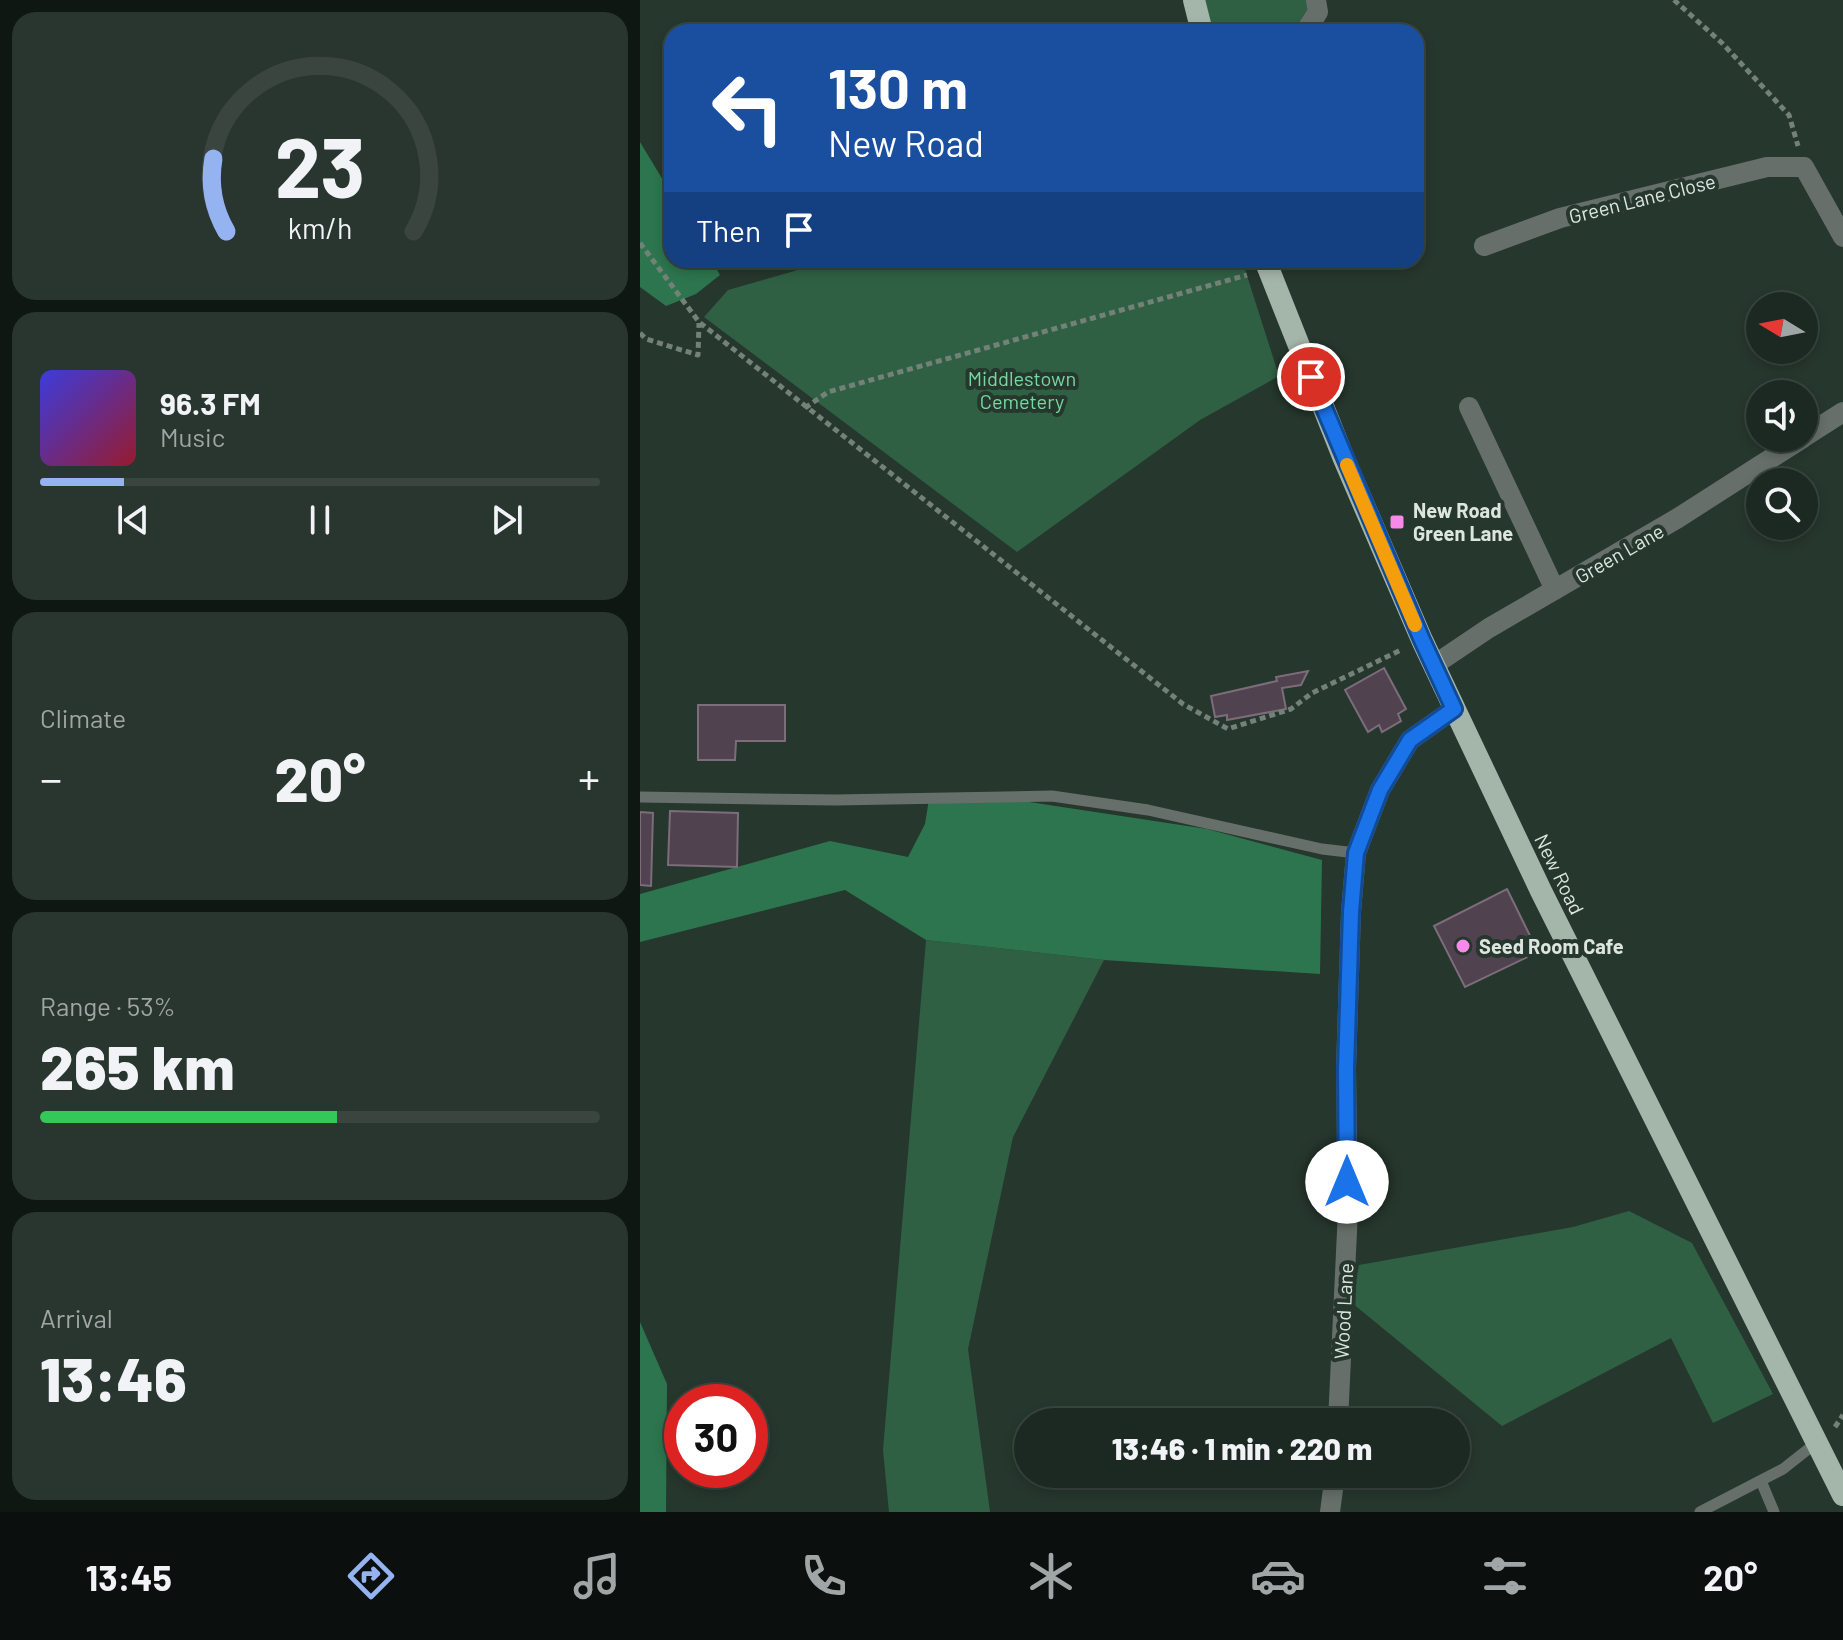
<!DOCTYPE html>
<html lang="en">
<head>
<meta charset="utf-8">
<style>
  body { margin:0; font-family:Barlow,sans-serif; background:#29352f; color:#f1f3f6; height:100vh; display:flex; flex-direction:column; font-size:30px; white-space:nowrap }
  * { box-sizing:border-box; margin:0 }
  p { font-size:26px; color:#a0a6a5 }
  .icon { flex:none; width:44px; height:44px; fill:none; stroke:currentColor; stroke-width:2; stroke-linecap:round; stroke-linejoin:round }
  .map { position:relative; flex:1; overflow:hidden }
  .drawer { display:flex; flex-direction:column; gap:12px; padding:12px; background:#0f1713; width:640px }
  .drawer>* { flex:none }
  .hud { position:absolute; left:24px; top:24px; width:760px; height:244px; border-radius:24px; box-shadow:0 4px 12px #0003,0 0 0 2px #3a4540; background:#1a4fa0; color:#fff; overflow:hidden }
  .needle { width:52px; rotate:280deg }
  .fabs { position:absolute; left:1106px; top:292px; display:grid; gap:16px }
  .fabs a { display:grid; place-items:center; width:72px; height:72px; border-radius:50%; background:#1c2922; box-shadow:0 4px 12px #0003,0 0 0 2px #3a4540; font-size:40px }
  .speed { position:absolute; left:24px; top:1384px; display:flex; gap:16px; font-size:40px; font-weight:700; text-align:center }
  .speed>* { display:grid; place-content:center; width:104px; height:104px; border-radius:50%; background:#1c2922; box-shadow:0 4px 12px #0003,0 0 0 2px #3a4540; line-height:1 }
  .speed .limit { border:12px solid #d22; background:#fff; color:#111 }
  .pin { position:absolute; display:grid; place-items:center; width:68px; height:68px; color:#fff; margin:-34px; border:4px solid #fff; border-radius:50%; box-shadow:0 2px 8px #0007 }
  .me { position:absolute; width:88px; margin:-44px; rotate:0deg; stroke-linejoin:round; filter:drop-shadow(0 0 6px #0008) }
  .turn { display:flex; align-items:center; gap:28px; height:168px; padding:0 32px; font-size:36px }
  .turn .icon { width:104px; height:104px; stroke-width:2.5 }
  .turn b { display:block; font-size:56px; line-height:68px }
  .then { display:flex; align-items:center; height:76px; padding:0 32px; background:#0003; gap:16px; font-size:30px }
  .big { font-size:60px; font-weight:800; line-height:1.1 }
  .drawer .tile { flex:1; display:flex; flex-direction:column; justify-content:center; gap:12px; min-width:0; padding:0 28px; border-radius:24px; background:#29352f }
  .drawer .dial { align-items:center; gap:0 }
  .dial svg { height:208px; overflow:visible; fill:none; stroke:#3a4540; stroke-width:7; stroke-linecap:round; text-anchor:middle }
  .dial text { fill:#f1f3f6; stroke:none }
  .song { display:flex; align-items:center; gap:24px }
  .cover { width:96px; height:96px; border-radius:12px; background:linear-gradient(135deg,hsl(240 70% 55%),hsl(350 70% 35%)) }
  .played { height:8px; border-radius:4px; background:linear-gradient(90deg,#95b2f1 15%,#3a4540 15%) }
  .keys { display:flex; justify-content:space-around; direction:ltr }
  .heat { display:flex; justify-content:space-between; align-items:center; font-size:44px; direction:ltr }
  .charge { height:12px; border-radius:6px; background:linear-gradient(90deg,#34c759 53%,#3a4540 0) }
  .trip { position:absolute; left:374px; top:1408px; width:456px; height:80px; border-radius:40px; background:#1c2922; box-shadow:0 4px 12px #0003,0 0 0 2px #3a4540; font-weight:800; line-height:80px; text-align:center }
  .dock { display:flex; height:128px; justify-content:space-around; align-items:center; background:#0b100e; color:#a0a6a5 }
  .dock .icon { width:56px; height:56px }
  .dock .on { color:#95b2f1 }
  .dock b { font-size:36px; color:#f1f3f6 }
  main { display:flex; flex:1; min-height:0 }
  .map>svg:first-child { display:block }
</style>
</head>
<body>
<main>
<section class="drawer">
<div class="tile dial"><svg viewBox="0 0 100 80">
<path d="M14 69A42 42 0 1 1 86 69"/>
<path d="M14 69A42 42 0 0 1 9 41" stroke="#95b2f1"/>
<text x="50" y="56" font-size="32" font-weight="700">23</text>
<text x="50" y="72" font-size="11">km/h</text>
</svg></div>
<div class="tile">
<div class="song"><i class="cover"></i><div><b>96.3 FM</b><p>Music</p></div></div>
<div class="played"></div>
<div class="keys"><svg class="icon" aria-label="previous" viewBox="0 0 24 24"><path d="M18 5L8 12l10 7zM5 5v14"/></svg><svg class="icon" aria-label="pause" viewBox="0 0 24 24"><path d="M8 5v14M16 5v14"/></svg><svg class="icon" aria-label="next" viewBox="0 0 24 24"><path d="M6 5l10 7-10 7zM19 5v14"/></svg></div>
</div>
<div class="tile"><p>Climate</p>
<div class="heat"><a>−</a><b class="big">20°</b><a>+</a></div>
</div>
<div class="tile"><p>Range · 53%</p><b class="big">265 km</b><div class="charge"></div></div>
<div class="tile"><p>Arrival</p><b class="big">13:46</b></div>
</section>
<div class="map">
<svg width="1203" height="1512" viewBox="0 0 1203 1512">
  <rect width="100%" height="100%" fill="#26372d"/>
  <path fill="#306044" d="M554,0H676L665,32H562Z
    M193,260H602L639,376L560,420L377,552L64,317L88,290Z
    M286,940L464,960L373,1137L328,1349L350,1512H249L243,1450Z
    M989,1211L1052,1243L1133,1394L1073,1423L1031,1338L862,1426L712,1303L719,1265L933,1227Z"/>
  <path fill="#2d754e" d="M0,142L32,195V260H71L80,275L56,294L26,306L0,287Z
    M289,799H369L567,829L682,860L680,974L464,960L286,940L205,890L0,942V894L190,841L268,857L285,824Z
    M0,1322L27,1384L26,1512H0Z"/>
  <path fill="#51424f" stroke="#7d6c7a" stroke-width="2" d="M744,668L766,709L758,714L761,721L742,732L739,725L728,732L705,690Z
    M668,671L661,685L642,688L646,709L587,720V715L575,717L571,696L637,681L636,677Z
    M58,705H145V741H96L95,760H58Z
    M30,811L98,813L97,867L28,865Z
    M0,812L13,813L11,886L0,885Z
    M867,889L898,952L825,987L794,926Z"/>
  <g fill="none" stroke-linecap="round" stroke-linejoin="round">
    <path stroke="#738178" stroke-width="5" stroke-dasharray="6 4" stroke-linecap="butt" d="M1034,0L1082,43L1149,115L1158,146
      M0,243L59,322L543,704L588,729L651,709L672,693L761,650
      M0,333L6,339L58,355L59,323
      M165,408L188,392L607,275
      M1195,1427L1203,1415"/>
    <path stroke="#676f6a" stroke-width="11" d="M0,797L195,800L412,796L508,810L682,849L716,853
      M1121,1481L1134,1512
      M1060,1512L1143,1469L1176,1443"/>
    <path stroke="#676f6a" stroke-width="20" d="M665,32L678,12L676,0
      M844,246L920,218L1127,167H1164L1203,237
      M829,407L915,590
      M1164,437L1203,412
      M794,665L849,628L1038,518L1163,438
      M698,1422L708,1210L706,1069L711,912L716,853L740,790L770,740L814,709
      M690,1512L695,1474"/>
    <path stroke="#a4b6aa" stroke-width="22" d="M554,0L562,32
      M625,260L704,459L782,640L901,891L1203,1495"/>
  </g>
  <g fill="none" stroke-linecap="round" stroke-linejoin="round">
    <defs>
      <path id="route" d="M671,377L782,640L814,709L770,740L740,790L716,853L711,912L706,1069L707,1182"/>
    </defs>
    <use href="#route" stroke="#114b97" stroke-width="20"/>
    <use href="#route" stroke="#1a73e8" stroke-width="14"/>
    <path stroke="#f59e0b" stroke-width="14" d="M707,465L775,625"/>
  </g>
  <g fill="#f888ea" stroke="#26372d" stroke-width="3">
    <rect x="749" y="514" width="16" height="16" rx="4"/>
    <circle cx="823" cy="946" r="8"/>
  </g>
  <g text-anchor="middle" dominant-baseline="central" stroke-width="8" stroke-linejoin="round" paint-order="stroke">
    <g font-size="20" fill="#dce6df" stroke="#26372d">
      <text transform="translate(1002 198) rotate(-14)">Green Lane Close</text>
      <text transform="translate(979 553) rotate(-30)">Green Lane</text>
      <text transform="translate(920 874) rotate(64)">New Road</text>
      <text transform="translate(703 1311) rotate(-87)">Wood Lane</text>
    </g>
    <g font-size="20" fill="#75d9a0" stroke="#26372d">
      <text x="382" y="378">Middlestown<tspan x="382" dy="23">Cemetery</tspan></text>
    </g>
    <g font-size="20" font-weight="bold" fill="#dce6df" stroke="#26372d" text-anchor="start">
      <text x="773" y="510">New Road<tspan x="773" dy="23">Green Lane</tspan></text>
      <text x="839" y="946">Seed Room Cafe</text>
    </g>
  </g>
</svg>
<div class="fabs">
<a><svg class="needle" viewBox="-14 -14 28 28"><path d="M0-13l5 13h-10z" fill="#e53935"/><path d="M0 13l5-13h-10z" fill="#a0a6a5"/></svg></a>
<a><svg class="icon" aria-label="sound" viewBox="0 0 24 24"><path d="M4 9h4l5-4v14l-5-4H4zM17 9q2 3 0 6"/></svg></a>
<a><svg class="icon" aria-label="search" viewBox="0 0 24 24"><circle cx="10" cy="10" r="6"/><path d="M15 15l6 6"/></svg></a>
</div>
<div class="speed"><div class="limit">30</div></div>
<div class="pin" style="left:671px;top:377px;background:#d93025"><svg class="icon" aria-label="arrive" viewBox="0 0 24 24"><path d="M6 21V4h12l-3 4 3 4H6"/></svg></div>
<svg class="me" style="left:707px;top:1182px" viewBox="-20 -20 40 40"><circle r="19" fill="#fff"/><path d="M0-13L10 11 0 6-10 11z" fill="#1a73e8"/></svg>
<div class="trip">13:46 · 1 min · 220 m</div>
<div class="hud">
<div class="turn"><svg class="icon" aria-label="left" viewBox="0 0 24 24"><path d="M17 20v-9H6M10 6l-5 5 5 5"/></svg><div><b>130 m</b>New Road</div></div>
<div class="then">Then<svg class="icon" aria-label="arrive" viewBox="0 0 24 24"><path d="M6 21V4h12l-3 4 3 4H6"/></svg></div>
</div>
</div>
</main>
<nav class="dock">
<b>13:45</b>
<svg class="icon on" aria-label="directions" viewBox="0 0 24 24"><path d="M12 3l9 9-9 9-9-9zM9 14v-3h6M13 9l2 2-2 2"/></svg>
<svg class="icon" aria-label="music" viewBox="0 0 24 24"><path d="M9 18V5l10-2v13"/><circle cx="6" cy="18" r="3"/><circle cx="16" cy="16" r="3"/></svg>
<svg class="icon" aria-label="phone" viewBox="0 0 24 24"><path d="M5 4h4l2 5-3 2q2 4 5 5l2-3 5 2v4C11 20 4 13 5 4z"/></svg>
<svg class="icon" aria-label="climate" viewBox="0 0 24 24"><path d="M12 3v18M4 7l16 10M4 17L20 7"/></svg>
<svg class="icon" aria-label="car" viewBox="0 0 24 24"><path d="M5 17H2v-5l4-1 3-4h7l3 4 3 1v5h-3M9 17h6M6 11h13"/><circle cx="7" cy="17" r="2"/><circle cx="17" cy="17" r="2"/></svg>
<svg class="icon" aria-label="filters" viewBox="0 0 24 24"><path d="M4 7h16M4 17h16"/><circle cx="9" cy="7" r="2"/><circle cx="15" cy="17" r="2"/></svg>
<b>20°</b>
</nav>
</body>
</html>
